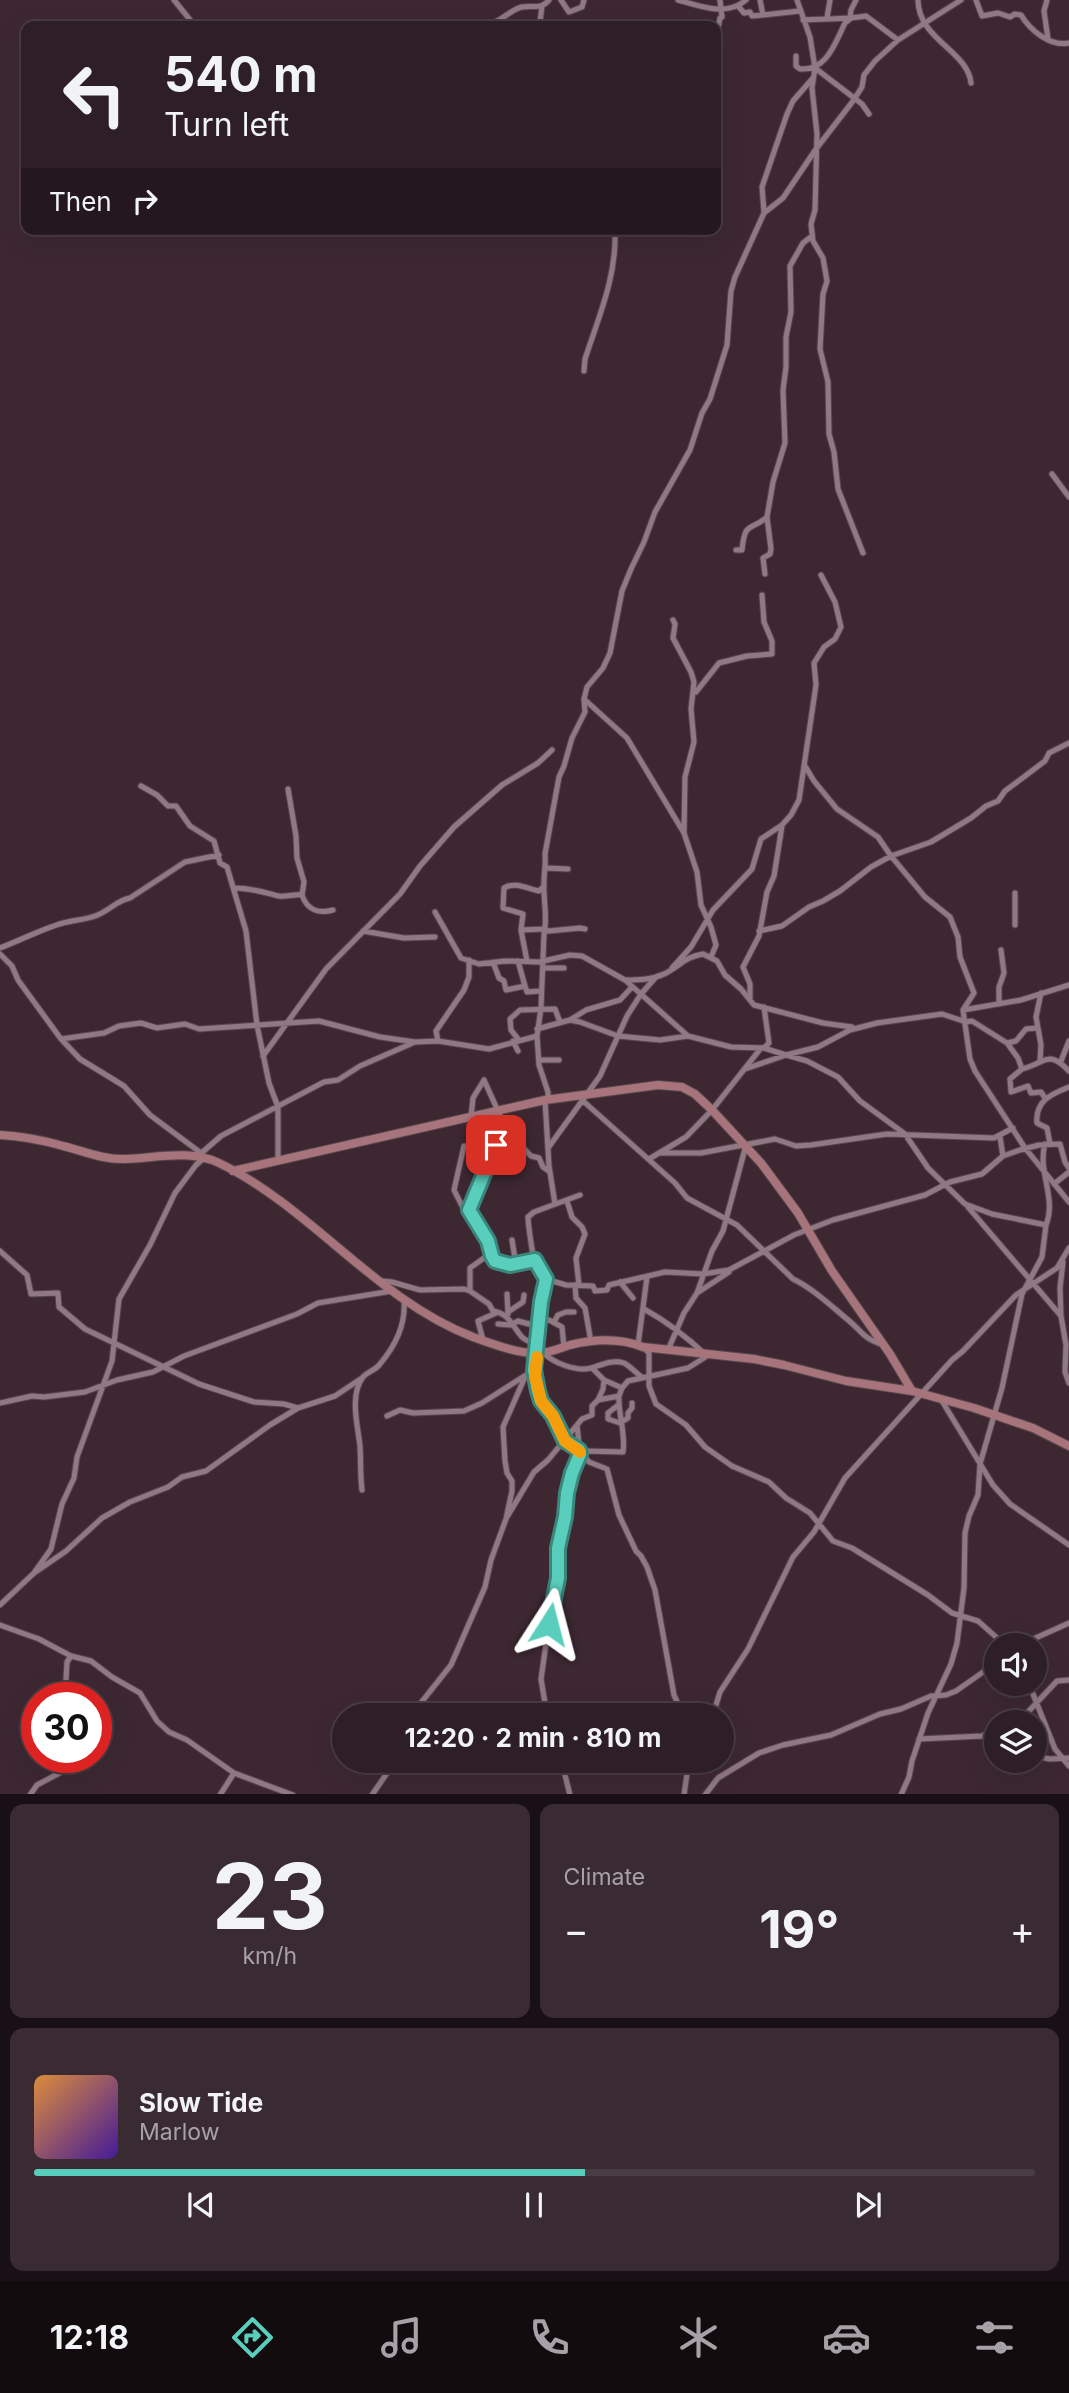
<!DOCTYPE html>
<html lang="en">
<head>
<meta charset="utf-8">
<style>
  body { margin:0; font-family:Inter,sans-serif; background:#3a2b32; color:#f1f3f6; height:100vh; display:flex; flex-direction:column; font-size:26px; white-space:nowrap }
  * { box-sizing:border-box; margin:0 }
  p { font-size:23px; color:#a7a2a7 }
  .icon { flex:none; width:38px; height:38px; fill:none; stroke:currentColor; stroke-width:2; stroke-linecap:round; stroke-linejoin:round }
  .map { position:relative; height:1794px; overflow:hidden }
  .side { display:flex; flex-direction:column; gap:10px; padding:10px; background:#191015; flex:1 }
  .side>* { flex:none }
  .hud { position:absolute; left:21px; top:21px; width:700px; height:214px; border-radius:14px; box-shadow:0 7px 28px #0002,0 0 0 2px #493c43; background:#2e1e26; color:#f1f3f6; overflow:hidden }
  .fabs { position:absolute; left:984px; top:1633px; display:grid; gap:14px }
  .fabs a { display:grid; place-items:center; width:63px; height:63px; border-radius:50%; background:#2e1e26; box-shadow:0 7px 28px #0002,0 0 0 2px #493c43; font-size:35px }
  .speed { position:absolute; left:21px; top:1682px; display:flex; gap:14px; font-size:35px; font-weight:700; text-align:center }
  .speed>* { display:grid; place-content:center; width:91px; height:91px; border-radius:50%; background:#2e1e26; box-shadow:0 7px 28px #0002,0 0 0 2px #493c43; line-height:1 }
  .speed .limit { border:10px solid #d22; background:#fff; color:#111 }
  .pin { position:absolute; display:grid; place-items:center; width:60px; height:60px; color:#fff; margin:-30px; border-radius:14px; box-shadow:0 4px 10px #0006 }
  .me { position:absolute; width:77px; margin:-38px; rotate:9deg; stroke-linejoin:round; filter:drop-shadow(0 0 5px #0008) }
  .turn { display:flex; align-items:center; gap:24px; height:147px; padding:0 28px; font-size:32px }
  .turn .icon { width:91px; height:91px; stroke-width:2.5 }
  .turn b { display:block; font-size:49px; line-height:60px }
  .then { display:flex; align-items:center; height:66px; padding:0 28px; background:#0003; gap:14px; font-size:26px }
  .big { font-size:52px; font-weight:700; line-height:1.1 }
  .side .tile { flex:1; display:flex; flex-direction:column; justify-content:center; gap:10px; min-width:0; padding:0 24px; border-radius:14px; background:#3a2b32 }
  .side .dial { align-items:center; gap:0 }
  .dial b { font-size:91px; line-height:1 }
  .song { display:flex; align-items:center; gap:21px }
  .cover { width:84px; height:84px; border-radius:10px; background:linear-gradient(135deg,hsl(30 70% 55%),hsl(260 70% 35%)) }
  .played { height:7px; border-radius:4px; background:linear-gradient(90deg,#5acebd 55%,#493c43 55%) }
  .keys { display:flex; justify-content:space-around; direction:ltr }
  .heat { display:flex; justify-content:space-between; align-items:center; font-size:38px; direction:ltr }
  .side .tiles { flex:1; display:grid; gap:10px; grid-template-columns:1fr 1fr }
  .tile:last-child { grid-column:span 2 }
  .trip { position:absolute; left:332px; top:1703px; width:402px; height:70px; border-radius:35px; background:#2e1e26; box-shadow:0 7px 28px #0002,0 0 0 2px #493c43; font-weight:700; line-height:70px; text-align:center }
  .dock { display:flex; height:112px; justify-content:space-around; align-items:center; background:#120c0f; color:#a7a2a7 }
  .dock .icon { width:49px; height:49px }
  .dock .on { color:#5acebd }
  .dock b { font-size:32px; color:#f1f3f6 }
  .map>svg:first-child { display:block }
</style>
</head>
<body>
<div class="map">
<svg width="1069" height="1795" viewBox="0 0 1069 1795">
  <rect width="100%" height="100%" fill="#3d2832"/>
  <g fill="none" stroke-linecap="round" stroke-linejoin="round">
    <defs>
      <path id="street" d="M174,0L195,26
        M561,0L569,12L582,7L584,0
        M678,0C699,6 727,17 746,0
        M760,0L763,15L800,11
        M797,0L810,37L815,68L812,88L817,134L815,210L811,224L813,241L823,258L827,281L823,294L820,349L828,382L829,434L834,452L838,489L863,553
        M918,0C918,39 968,51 971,83
        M976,0L982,16L998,13L1010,17L1015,14L1021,15C1030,30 1050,47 1069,43
        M1047,0L1044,11L1048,39
        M738,6L744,13L750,12L752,16L763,15
        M827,18L830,0
        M803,20C824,18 845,20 866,16L898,40L961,0
        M486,26C501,22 511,9 522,7C533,5 541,10 549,0
        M537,26L540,22L542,6
        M716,38L720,18L722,17L720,0
        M796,56V66L800,69C827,71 835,43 845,23L850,19L851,10L856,0
        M815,68L862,104L869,114
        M764,212L762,187L787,114L793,101L813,78
        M584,371L585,359C599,316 617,276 615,229
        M1052,474L1069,497
        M736,550H742C745,520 750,532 767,517
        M765,574L763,558L770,554L771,549L767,517L773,482L785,443L783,390L786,367V337L791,312L790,266L803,243L812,236
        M673,620L675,624L673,638L691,672L694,682L691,709L694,742L685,777L684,833
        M696,692L719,663L747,656L772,654V641L764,622L762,595
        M584,699L627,738L684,833L697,872L701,905L711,927L716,945L711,957
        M805,766L814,781L837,809L878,837L891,856L931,842L971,818L986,806L998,801L1005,791L1045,761L1049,753L1069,743
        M141,786L157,795L168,806H176L190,826L214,841L220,863L227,867L246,931L257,1025L269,1083L278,1107V1160
        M288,789L296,836L297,858L304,882L302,895C307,910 319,914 333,910
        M546,868L568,869
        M234,888C251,888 263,892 279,896C286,897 294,894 302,895
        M1015,893V925
        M435,912L461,958L479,964L505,961L539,962L570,955L582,956L625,980L688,1036
        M521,930L545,929
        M545,930L549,931L580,928L585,929
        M363,931L404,938L435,937
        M759,931L782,926L809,907L823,901L840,891L871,867L891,856L925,897L950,917L958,937L960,957L974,993L963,1010L970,1059L975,1071L1025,1148L1069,1202
        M0,948C21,940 42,929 63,923C74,920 84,920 95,916C108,912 117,900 130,898L185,862L219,855
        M0,954L12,966L18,980L61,1039L80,1059L124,1086L150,1115L201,1153
        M518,961L525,986
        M527,961L521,930L523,914L503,908L504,888C516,881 527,889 539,891L543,887
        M493,962L499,978L504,981L506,990L525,986L527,992L540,991
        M543,968H564
        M672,968L691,947L713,910L752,869L761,839L782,825L791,815L799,800L816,685L814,663L824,647L835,639L841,627L835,602L821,575
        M625,980C638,980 651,980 664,974C679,967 684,957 703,954L717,961L725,975L741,989L754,1005L823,1023L852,1027
        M750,1000V984L743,967L759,936L767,892L774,876L782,826
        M999,1004V987L1004,973L1001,950
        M963,1010L1021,1000L1069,985
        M570,1020L586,1010L620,1000L632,987
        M537,1029L570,1020L580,1022L618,1036L660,1040L688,1036L731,1047L764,1048L786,1055L818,1047L850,1030L877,1023L942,1014L966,1022L972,1021L1007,1043L1018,1058L1022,1069C1046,1063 1048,1049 1069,1071
        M61,1039L104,1033L119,1026L141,1023L157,1028L185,1024L199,1029L319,1021L380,1037L415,1042
        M518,1039L511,1030L510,1019L520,1010L555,1009L560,1022
        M438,1041L436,1031L464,990L469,977V960
        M513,1041L518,1051
        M1007,1043L1016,1041L1026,1029L1037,1028
        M764,1048L769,1043L764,1007
        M263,1056L326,969L400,894L420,866L454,827L502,785L538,763L552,750
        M539,1060H559
        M1040,1061L1041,1045L1036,1017L1041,993
        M1061,1061L1069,1041
        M745,1069L786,1055L807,1061L838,1077L860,1101L905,1134L928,1168L965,1204L992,1214L1046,1225L1042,1257L1022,1294L1002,1388L980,1464L978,1495L969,1516L965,1533L964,1588L957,1643L951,1664L928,1713L912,1761L909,1777L901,1795
        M1022,1069L1010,1079L1011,1092L1028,1086L1031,1093L1041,1092L1045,1098
        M545,1100L549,1166L555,1204
        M548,1100V1092L539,1065L537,1036L541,1008L544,934C548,917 543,900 544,882C544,872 546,865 545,854L559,777L564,766L572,738L585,712L584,699L587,687L603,668L610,653L622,591L631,569L644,542L655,512L690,450L702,413L710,399L727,345L731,291L735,277L764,213L783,198L816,149L853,101L862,87L864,75L875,61L898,40
        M582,1100L675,1183L687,1198L737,1225L793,1279C812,1288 830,1305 847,1319C863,1332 861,1337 883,1345
        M471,1117L473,1098L484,1080L507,1131L531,1156L539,1158L543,1167L550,1172
        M1000,1137L1003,1156
        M1045,1144C1037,1171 1057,1198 1046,1225
        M1050,1144L1047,1128L1037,1123C1035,1101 1051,1094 1069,1087
        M464,1146L454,1190L462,1206L476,1220L480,1231L488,1241L492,1256
        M548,1148L600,1076L627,1016L641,994L656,977
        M659,1153H701L775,1139L796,1146L811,1145L887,1134L994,1138L1013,1128
        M198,1156L221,1136L324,1082L338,1080L360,1066L415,1042L438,1041L489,1049L537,1036
        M649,1159L686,1137L712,1110L761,1048
        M1054,1184L1069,1172
        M580,1195L534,1212L528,1217C528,1223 532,1252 534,1258C537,1265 543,1272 546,1279L566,1285L593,1286L595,1291L607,1290L609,1285L665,1272L703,1274L729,1270L794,1235L833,1220L925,1195L950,1182L982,1174L1003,1156L1020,1150L1039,1145L1060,1144L1065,1162L1069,1168
        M567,1201L572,1217L582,1227L585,1234L576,1258L579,1285
        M968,1207L1061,1316
        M469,1210L496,1145L507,1131
        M512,1240L516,1265
        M0,1251L27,1275L31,1294L58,1293L59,1307L85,1329L199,1384L254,1402L284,1404L298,1408
        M1063,1262L1060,1288L1061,1316L1066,1345L1065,1372L1069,1383
        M546,1279L541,1302L534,1370L541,1401L553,1416L560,1434L570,1446L585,1451L623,1452C626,1434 618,1414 619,1396
        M382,1281L392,1282L420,1290L464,1289L470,1291V1268L484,1258L492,1256C504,1269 519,1265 535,1260
        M620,1282L633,1298
        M575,1285L576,1298L585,1308L591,1342
        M470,1291L489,1304L493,1311C510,1314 512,1326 522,1337C526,1341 533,1343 538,1344
        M697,1293L729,1272
        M507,1294L508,1314
        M508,1312L523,1302L524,1295
        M554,1322L558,1315L566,1312H574
        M498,1324L511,1325L518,1321L529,1324L549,1320L562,1327L564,1347
        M483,1340L478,1321L496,1313
        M638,1345L647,1277
        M643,1347L649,1353V1386L656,1404L686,1425L705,1447L732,1466L769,1482L786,1498L810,1513L833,1541L852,1548L928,1595L952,1613L978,1621L1005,1645
        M668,1350L684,1313L697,1293L712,1251L723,1231L746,1145
        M544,1353C553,1363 577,1372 591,1368C601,1365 613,1359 624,1363C630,1366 636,1373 642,1377
        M592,1368L604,1380L622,1388
        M598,1400L603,1389L604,1380
        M942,1401L993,1485L1010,1504L1069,1545
        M0,1403L32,1396L44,1397L85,1392L117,1380L153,1372L184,1356L297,1314L318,1303L392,1291
        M617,1406L608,1413V1419L620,1423L628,1418V1413L632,1408V1403
        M387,1416L400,1410L413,1413L464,1411L482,1403L534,1370
        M579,1450L589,1462L607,1469L619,1515L636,1551L641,1556L647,1567L655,1590L674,1695L683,1715
        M362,1490C360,1475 361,1460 360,1446C358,1427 349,1395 363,1377C367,1372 376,1370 380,1364C396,1345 406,1325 404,1300
        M507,1517L534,1472L548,1460L577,1425L582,1419L592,1415V1406L598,1400L619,1396L622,1388L628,1381L688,1368L707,1356C688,1338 666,1321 644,1309
        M34,1573L51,1549L62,1504L74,1478L77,1457L112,1361L119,1299L150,1245L175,1193L196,1165L204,1158
        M0,1605L34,1573L66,1551L102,1518L130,1502L168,1487L182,1477L206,1471L270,1425L298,1408L335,1396L362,1378
        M0,1625L39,1639L71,1656L91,1661L112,1677L140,1693L157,1721L169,1732L187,1740L234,1773L293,1795
        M1020,1645L1069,1623
        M1029,1684L1055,1749L1069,1766
        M65,1698L67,1662L71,1656
        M418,1715L420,1704L451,1665L485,1587L491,1560L506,1519L512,1491V1481L507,1473L505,1461L503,1427L525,1377
        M547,1715L541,1679L554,1588L558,1578V1548L565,1517L569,1485L580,1454L577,1425
        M713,1715L720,1692L748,1649L793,1557L814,1532L845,1478L952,1360L963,1351L1016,1295L1057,1268L1069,1248
        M1014,1722L1027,1713L1057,1681L1069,1680
        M982,1736L996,1729
        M919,1739L982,1736L996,1743
        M1034,1756L1050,1759L1069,1758
        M563,1760L566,1764L565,1775L570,1795
        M30,1795L37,1785L69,1768L71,1757
        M220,1795L234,1773
        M372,1795L396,1760
        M684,1795L689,1760
        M705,1795L718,1778L759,1753L783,1745L831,1735L880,1714L901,1709L931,1696L946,1695L956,1691L996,1663"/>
      <path id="secondary" d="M0,1135C21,1136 42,1140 63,1146C83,1151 104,1160 125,1159C156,1158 190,1149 219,1163C312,1208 376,1300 473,1337C493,1344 518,1354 539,1353C550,1353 560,1348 570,1345C594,1339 620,1338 643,1347L754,1359L784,1365L846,1381L912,1391L974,1408L1033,1428L1069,1446
        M233,1171L545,1100L658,1085L682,1087L695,1094L712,1110L761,1163L798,1213L832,1271L890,1354L912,1391"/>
    </defs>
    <use href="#street" stroke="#57464e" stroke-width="7"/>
    <use href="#secondary" stroke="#57464e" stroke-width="10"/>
    <use href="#street" stroke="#917984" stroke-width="5"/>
    <use href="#secondary" stroke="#a7747b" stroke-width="8"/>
  </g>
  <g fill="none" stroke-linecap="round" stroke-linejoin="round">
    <defs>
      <path id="route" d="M496,1145L469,1210L488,1241L492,1256L495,1261L510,1265L535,1260L546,1279L541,1302L534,1370L538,1391L541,1401L553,1416L565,1441L579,1450L580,1454L572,1473L567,1493L565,1517L558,1548V1578L549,1624"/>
    </defs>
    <use href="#route" stroke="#3a867b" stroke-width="18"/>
    <use href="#route" stroke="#5acebd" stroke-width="12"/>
    <path stroke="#f59e0b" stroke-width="12" d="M537,1357L535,1376L541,1401L553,1416L565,1441L580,1452"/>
  </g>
</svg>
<div class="fabs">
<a><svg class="icon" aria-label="sound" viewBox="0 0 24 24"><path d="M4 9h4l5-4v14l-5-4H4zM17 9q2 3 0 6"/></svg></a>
<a><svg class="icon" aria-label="layers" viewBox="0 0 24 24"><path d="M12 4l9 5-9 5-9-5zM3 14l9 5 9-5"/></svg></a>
</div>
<div class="speed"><div class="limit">30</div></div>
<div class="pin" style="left:496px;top:1145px;background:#d93025"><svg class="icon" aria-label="arrive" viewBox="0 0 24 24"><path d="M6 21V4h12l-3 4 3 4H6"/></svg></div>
<svg class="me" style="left:549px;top:1624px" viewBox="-20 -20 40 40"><path d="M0-17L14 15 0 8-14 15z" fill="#5acebd" stroke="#fff" stroke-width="4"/></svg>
<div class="trip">12:20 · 2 min · 810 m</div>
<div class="hud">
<div class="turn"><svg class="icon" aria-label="left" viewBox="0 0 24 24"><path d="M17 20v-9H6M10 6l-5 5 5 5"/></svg><div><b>540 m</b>Turn left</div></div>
<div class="then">Then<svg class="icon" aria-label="right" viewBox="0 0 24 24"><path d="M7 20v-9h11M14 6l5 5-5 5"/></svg></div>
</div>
</div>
<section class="side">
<div class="tiles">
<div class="tile dial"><b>23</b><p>km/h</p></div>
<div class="tile"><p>Climate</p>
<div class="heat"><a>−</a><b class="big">19°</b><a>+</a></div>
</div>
<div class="tile">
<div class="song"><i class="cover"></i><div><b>Slow Tide</b><p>Marlow</p></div></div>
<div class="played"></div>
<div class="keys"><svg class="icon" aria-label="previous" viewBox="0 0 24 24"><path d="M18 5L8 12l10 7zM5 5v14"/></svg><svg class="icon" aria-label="pause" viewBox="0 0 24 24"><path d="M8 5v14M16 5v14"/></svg><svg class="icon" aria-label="next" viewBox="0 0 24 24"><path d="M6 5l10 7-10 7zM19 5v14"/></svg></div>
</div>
</div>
</section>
<nav class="dock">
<b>12:18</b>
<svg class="icon on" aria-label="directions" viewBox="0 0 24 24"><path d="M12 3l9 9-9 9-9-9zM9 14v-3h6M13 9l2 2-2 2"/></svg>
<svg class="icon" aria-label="music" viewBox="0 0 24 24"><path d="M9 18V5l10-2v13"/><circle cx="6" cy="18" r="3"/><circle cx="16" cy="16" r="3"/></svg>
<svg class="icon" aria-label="phone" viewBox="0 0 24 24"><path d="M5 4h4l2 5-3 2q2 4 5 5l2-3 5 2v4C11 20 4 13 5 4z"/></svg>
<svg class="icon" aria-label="climate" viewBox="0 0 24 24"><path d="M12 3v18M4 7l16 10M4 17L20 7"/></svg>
<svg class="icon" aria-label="car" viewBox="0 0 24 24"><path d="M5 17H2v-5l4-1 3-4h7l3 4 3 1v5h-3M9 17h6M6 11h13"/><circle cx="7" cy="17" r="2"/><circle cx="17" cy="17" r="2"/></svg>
<svg class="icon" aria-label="filters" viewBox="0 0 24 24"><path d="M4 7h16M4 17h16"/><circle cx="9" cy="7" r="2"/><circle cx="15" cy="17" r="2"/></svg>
</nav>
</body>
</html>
